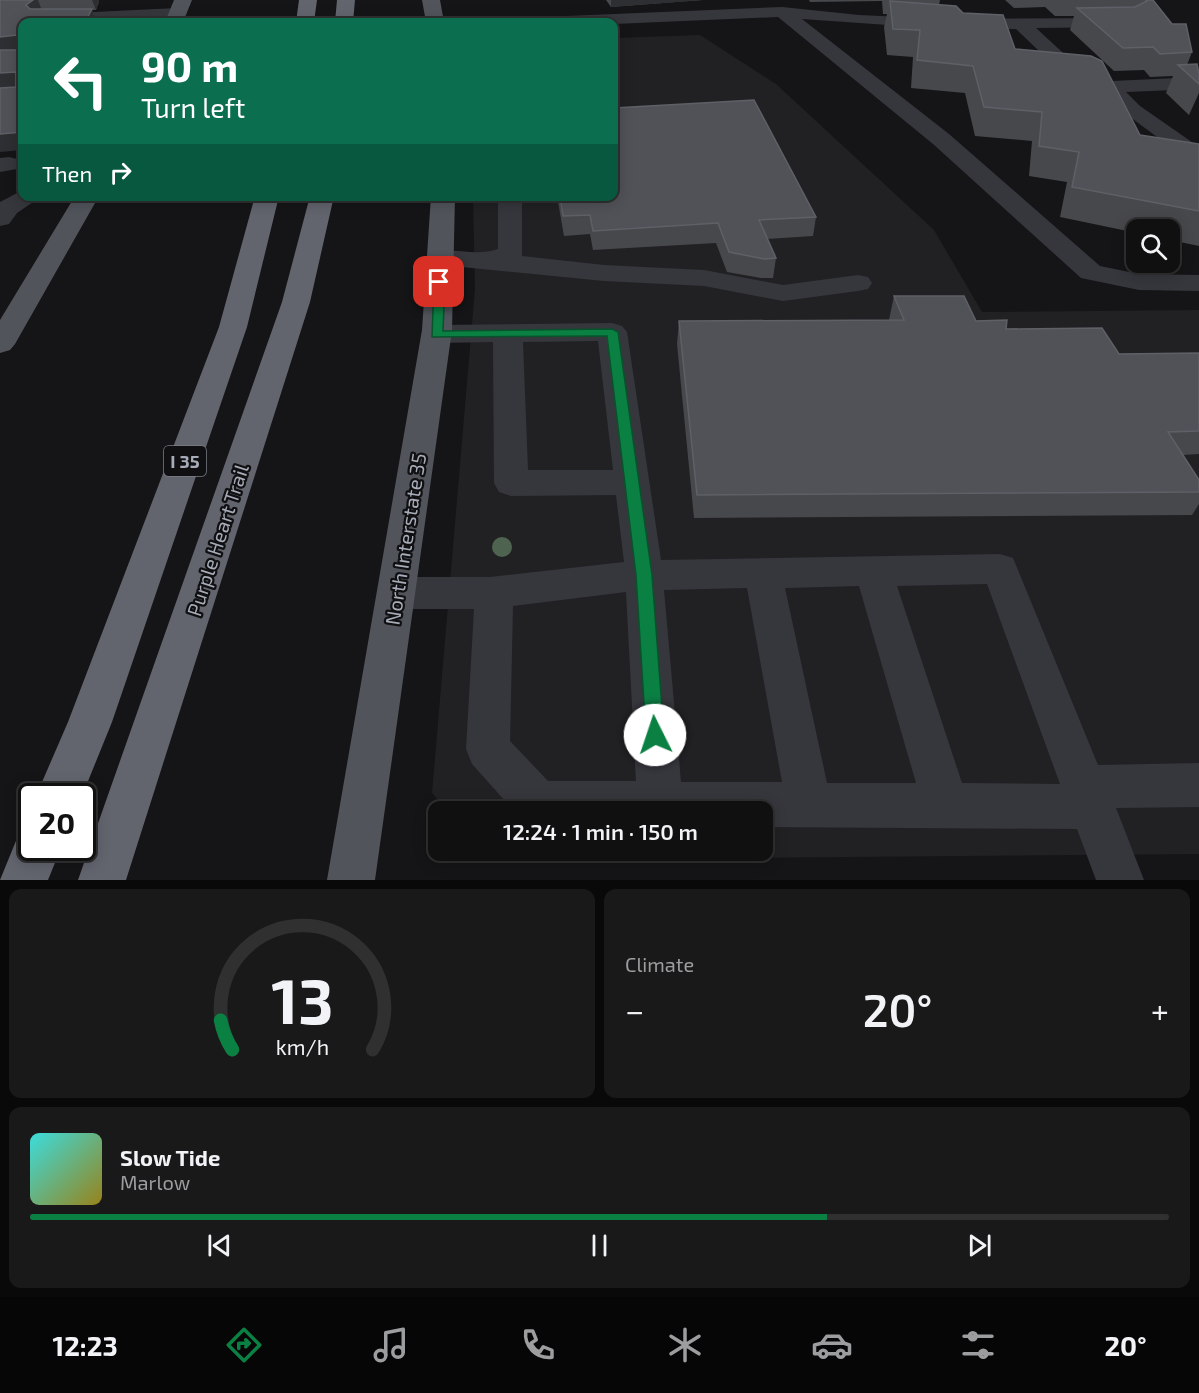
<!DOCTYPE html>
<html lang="en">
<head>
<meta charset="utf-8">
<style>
  body { margin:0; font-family:"Exo 2",sans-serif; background:#19191a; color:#f1f3f6; height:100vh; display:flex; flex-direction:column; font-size:22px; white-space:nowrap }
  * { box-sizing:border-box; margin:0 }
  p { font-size:20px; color:#9c9d9f }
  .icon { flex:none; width:33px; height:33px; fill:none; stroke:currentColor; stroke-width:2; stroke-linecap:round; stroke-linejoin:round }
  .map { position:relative; height:880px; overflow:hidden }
  .side { display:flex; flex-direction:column; gap:9px; padding:9px; background:#090909; flex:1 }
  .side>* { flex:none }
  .top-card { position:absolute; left:18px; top:18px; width:600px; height:183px; border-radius:12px; box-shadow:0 3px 15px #0003,0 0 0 2px #303031; background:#0b6e4f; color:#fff; overflow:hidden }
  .controls { position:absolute; left:1126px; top:219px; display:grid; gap:12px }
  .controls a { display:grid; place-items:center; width:54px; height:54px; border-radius:12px; background:#101011; box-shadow:0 3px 15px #0003,0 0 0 2px #303031; font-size:30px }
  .speed { position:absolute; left:18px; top:783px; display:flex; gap:12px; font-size:30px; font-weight:700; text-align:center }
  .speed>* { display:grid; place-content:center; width:78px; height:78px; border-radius:50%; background:#101011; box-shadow:0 3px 15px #0003,0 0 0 2px #303031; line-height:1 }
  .speed .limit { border:3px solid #111; border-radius:9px; background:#fff; color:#111 }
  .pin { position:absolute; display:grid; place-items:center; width:51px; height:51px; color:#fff; margin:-26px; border-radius:12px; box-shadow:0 3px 9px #0006 }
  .me { position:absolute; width:66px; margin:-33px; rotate:356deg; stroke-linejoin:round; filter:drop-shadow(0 0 4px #0008) }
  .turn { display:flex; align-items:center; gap:21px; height:126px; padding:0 24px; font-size:27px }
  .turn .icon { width:78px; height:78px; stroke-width:2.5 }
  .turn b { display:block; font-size:42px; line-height:51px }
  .then { display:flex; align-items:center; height:57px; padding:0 24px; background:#0003; gap:12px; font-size:22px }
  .big { font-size:45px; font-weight:600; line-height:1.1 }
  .side .card { flex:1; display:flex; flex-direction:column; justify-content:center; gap:9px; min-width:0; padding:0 21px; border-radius:12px; background:#19191a }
  .side .dial { align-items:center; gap:0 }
  .dial svg { height:156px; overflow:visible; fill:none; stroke:#303031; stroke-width:7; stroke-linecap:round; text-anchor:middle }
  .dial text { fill:#f1f3f6; stroke:none }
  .song { display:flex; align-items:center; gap:18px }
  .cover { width:72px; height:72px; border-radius:9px; background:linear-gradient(135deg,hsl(180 70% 55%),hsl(50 70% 35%)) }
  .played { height:6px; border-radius:3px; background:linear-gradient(90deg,#0b8043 70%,#303031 70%) }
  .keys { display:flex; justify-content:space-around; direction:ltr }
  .heat { display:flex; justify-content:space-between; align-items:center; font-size:33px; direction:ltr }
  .side .tiles { flex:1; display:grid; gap:9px; grid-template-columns:1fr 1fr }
  .card:last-child { grid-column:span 2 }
  .trip { position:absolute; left:428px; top:801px; width:345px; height:60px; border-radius:12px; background:#101011; box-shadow:0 3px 15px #0003,0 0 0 2px #303031; font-weight:600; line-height:60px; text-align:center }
  .dock { display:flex; height:96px; justify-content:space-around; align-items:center; background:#060607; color:#9c9d9f }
  .dock .icon { width:42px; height:42px }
  .dock .active { color:#0b8043 }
  .dock b { font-size:27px; color:#f1f3f6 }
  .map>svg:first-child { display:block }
</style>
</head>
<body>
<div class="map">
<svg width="1199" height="880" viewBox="0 0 1199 880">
  <rect width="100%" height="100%" fill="#151517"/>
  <path fill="#212124" d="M700,35L776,84L934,230L982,312L1199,310V854L492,860L483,851L762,850V812L448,811L432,793L475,289L473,197L614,196V38Z"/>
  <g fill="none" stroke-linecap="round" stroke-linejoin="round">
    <path fill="#36373d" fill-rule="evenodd" d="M782,7L859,15L946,19L1123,18L1126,22L1117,27L1036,28L1074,63L1112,81L1199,77V89L1126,92L1140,106L1199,147V164L1191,162L1126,114L1102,91L1060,71L1016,29H946L802,19L949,134L1100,266L1139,274L1199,275V291L1139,290L1081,278L933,144L778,17L614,24L534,22L543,17Z
      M178,8L184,9L187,13L184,17L45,22L42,19L51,14Z
      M9,157L17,159L20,164L17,169L0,172V158Z
      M21,191L22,196H42L17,213L9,224L0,226V202Z
      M498,196H522V256L604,265L704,270L783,285L858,275L868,277L872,283L868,289L858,291L783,301L704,286L604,281L431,264L427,258L431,252C453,247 477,257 498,249Z
      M612,323L622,326L627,332L661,560L1000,554L1013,558L1098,765L1199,763V807L1116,808L1144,880H1096L1077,829L762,827V812H515L472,764L466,749L474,609H397L383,604L378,593L383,582L397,577H490L624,562L616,495L511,496L499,492L494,483L493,342L437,343L427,340L422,334L427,328L437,325ZM598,341L613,470H528L523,342ZM987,584L1060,784L962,783L897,586ZM859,586L916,783H827L785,588ZM747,588L782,782H681L664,590ZM626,592L636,781H548L510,741L513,606Z"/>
    <path fill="#52545c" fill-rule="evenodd" d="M174,0H192L183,22H165Z
      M422,0H440L444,22H426Z
      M75,196H99L15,344L10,350L0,353V320Z
      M431,196H455L452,330L375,880H327L422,330Z"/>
    <path fill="#62656e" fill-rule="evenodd" d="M299,0H317L314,22H296Z
      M337,0H355L353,22H335Z
      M255,196H279L247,327L112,722L82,796H36L68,722L219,327Z
      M310,196H334L310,302L126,880H78L282,302Z
      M32,826V848H61L48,880H0L20,831Z"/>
  </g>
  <circle fill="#4e6450" cx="502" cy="547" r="10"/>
  <path fill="#46484c" d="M0,0H99V2L96,10H92L96,22H22Z
    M606,0H703L611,7Z
    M809,0H940L939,5L963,13L1140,135L1199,144V246L1170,240V230H1137V233L1060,217L1067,182L1029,176L1032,141L975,136L965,93L911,88L913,57L887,55L884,27L887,14H883L882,1L810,2Z
    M1005,0H1153L1192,52L1187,65L1199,74V93L1189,115L1166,93L1173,76L1150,77L1144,70L1114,71L1070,30L1074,16H1055L1045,7L1014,8Z
    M557,196H614L816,217L813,236L767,239L776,258L773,278H761L727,272L716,243L593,250L590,234L564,236Z
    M894,296L1006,329L1119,354L1199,353V454L1183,455L1199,492V504L1192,515L694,518L677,344L679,321L889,320Z"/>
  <path fill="#2e2f32" d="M33,0H38L43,13L32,20L26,5Z
    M92,0H99V2L96,10Z
    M611,0H703L611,7Z
    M92,9L96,22H85Z
    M17,35L22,48L0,54V37Z
    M16,72L22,86L0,90V73Z
    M22,132V150L0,152V134Z"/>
  <path fill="#515258" stroke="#5e6067" stroke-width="1.5" d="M0,0H33L26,5L30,9H92L85,22H22V132L0,134V88L16,87V72L0,73V50H17V35L0,37Z
    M1146,0H1153L1172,24H1186L1192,52L1160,54L1153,47L1123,48L1077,8L1135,7L1147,1Z
    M890,1L956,6L963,13L1003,15L1015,49L1091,56L1102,61L1140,135L1199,144V211L1072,187L1079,152L1039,146L1042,112L984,107L973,66L917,60L920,30L893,29Z
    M1197,64L1199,74V84L1178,65Z
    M754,100L816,217L759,220L776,258L764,259L729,252L718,223L593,231L590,215L563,216L560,196H614V108Z
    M894,296H964L976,321L1007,320L1006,329L1102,328L1119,354L1199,353V431L1168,432L1199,480V492L697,495L679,321L904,320Z"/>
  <path fill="#0b8043" stroke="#07532c" stroke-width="1.5" d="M439,278L445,282L443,331L612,329L618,332L652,575L664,735L662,741L655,744L649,741L646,735L636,575L607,336L432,337L434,282Z"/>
  <g text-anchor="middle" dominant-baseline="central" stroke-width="4.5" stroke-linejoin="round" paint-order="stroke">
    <rect fill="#101012" stroke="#797d86" stroke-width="1.5" x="164" y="446" width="42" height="30" rx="4.5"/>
    <g font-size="18" font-weight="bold" fill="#a6acb8">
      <text x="185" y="461">I 35</text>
    </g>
    <g font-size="20" fill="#a6acb8" stroke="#101012">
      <text transform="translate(405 539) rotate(-81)">North Interstate 35</text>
      <text transform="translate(217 540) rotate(-72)">Purple Heart Trail</text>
    </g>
  </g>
</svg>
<div class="controls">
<a><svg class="icon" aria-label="search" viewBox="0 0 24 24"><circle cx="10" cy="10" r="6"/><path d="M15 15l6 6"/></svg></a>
</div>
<div class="speed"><div class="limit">20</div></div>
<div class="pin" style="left:439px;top:282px;background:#d93025"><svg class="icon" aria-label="arrive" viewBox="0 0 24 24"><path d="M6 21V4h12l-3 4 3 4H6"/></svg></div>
<svg class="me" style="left:655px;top:735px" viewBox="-20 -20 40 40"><circle r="19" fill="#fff"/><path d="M0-13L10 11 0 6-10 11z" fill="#0b8043"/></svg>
<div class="trip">12:24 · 1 min · 150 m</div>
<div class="top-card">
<div class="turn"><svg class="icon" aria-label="left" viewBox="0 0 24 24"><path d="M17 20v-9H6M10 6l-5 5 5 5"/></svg><div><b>90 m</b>Turn left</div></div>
<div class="then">Then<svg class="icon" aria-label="right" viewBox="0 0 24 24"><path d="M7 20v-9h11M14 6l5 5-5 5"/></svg></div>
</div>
</div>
<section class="side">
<div class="tiles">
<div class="card dial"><svg viewBox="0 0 100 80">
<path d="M14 69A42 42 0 1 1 86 69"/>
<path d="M14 69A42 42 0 0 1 8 54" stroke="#0b8043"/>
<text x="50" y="56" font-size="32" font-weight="700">13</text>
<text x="50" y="72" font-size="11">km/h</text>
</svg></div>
<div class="card"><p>Climate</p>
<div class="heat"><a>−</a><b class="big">20°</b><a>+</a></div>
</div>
<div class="card">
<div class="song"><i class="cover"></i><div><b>Slow Tide</b><p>Marlow</p></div></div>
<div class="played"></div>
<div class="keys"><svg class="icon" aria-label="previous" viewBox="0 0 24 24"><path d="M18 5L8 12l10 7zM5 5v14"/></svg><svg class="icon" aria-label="pause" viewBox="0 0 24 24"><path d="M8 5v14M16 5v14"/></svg><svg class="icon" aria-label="next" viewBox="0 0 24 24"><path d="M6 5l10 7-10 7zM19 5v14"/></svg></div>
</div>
</div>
</section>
<nav class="dock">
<b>12:23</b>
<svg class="icon active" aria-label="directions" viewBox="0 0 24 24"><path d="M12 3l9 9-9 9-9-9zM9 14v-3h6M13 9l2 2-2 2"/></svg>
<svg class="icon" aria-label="music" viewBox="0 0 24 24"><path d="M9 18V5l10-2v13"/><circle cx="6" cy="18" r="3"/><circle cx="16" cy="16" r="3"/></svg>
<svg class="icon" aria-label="phone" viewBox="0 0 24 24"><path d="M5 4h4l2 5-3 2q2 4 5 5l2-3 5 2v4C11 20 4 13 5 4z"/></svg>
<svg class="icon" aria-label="climate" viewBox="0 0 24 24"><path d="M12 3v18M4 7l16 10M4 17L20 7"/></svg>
<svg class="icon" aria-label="car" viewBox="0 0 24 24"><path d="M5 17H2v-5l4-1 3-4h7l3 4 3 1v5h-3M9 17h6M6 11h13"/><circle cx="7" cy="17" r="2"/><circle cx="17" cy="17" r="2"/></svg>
<svg class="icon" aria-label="filters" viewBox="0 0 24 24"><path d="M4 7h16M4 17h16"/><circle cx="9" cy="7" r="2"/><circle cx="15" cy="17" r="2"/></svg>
<b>20°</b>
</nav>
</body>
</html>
